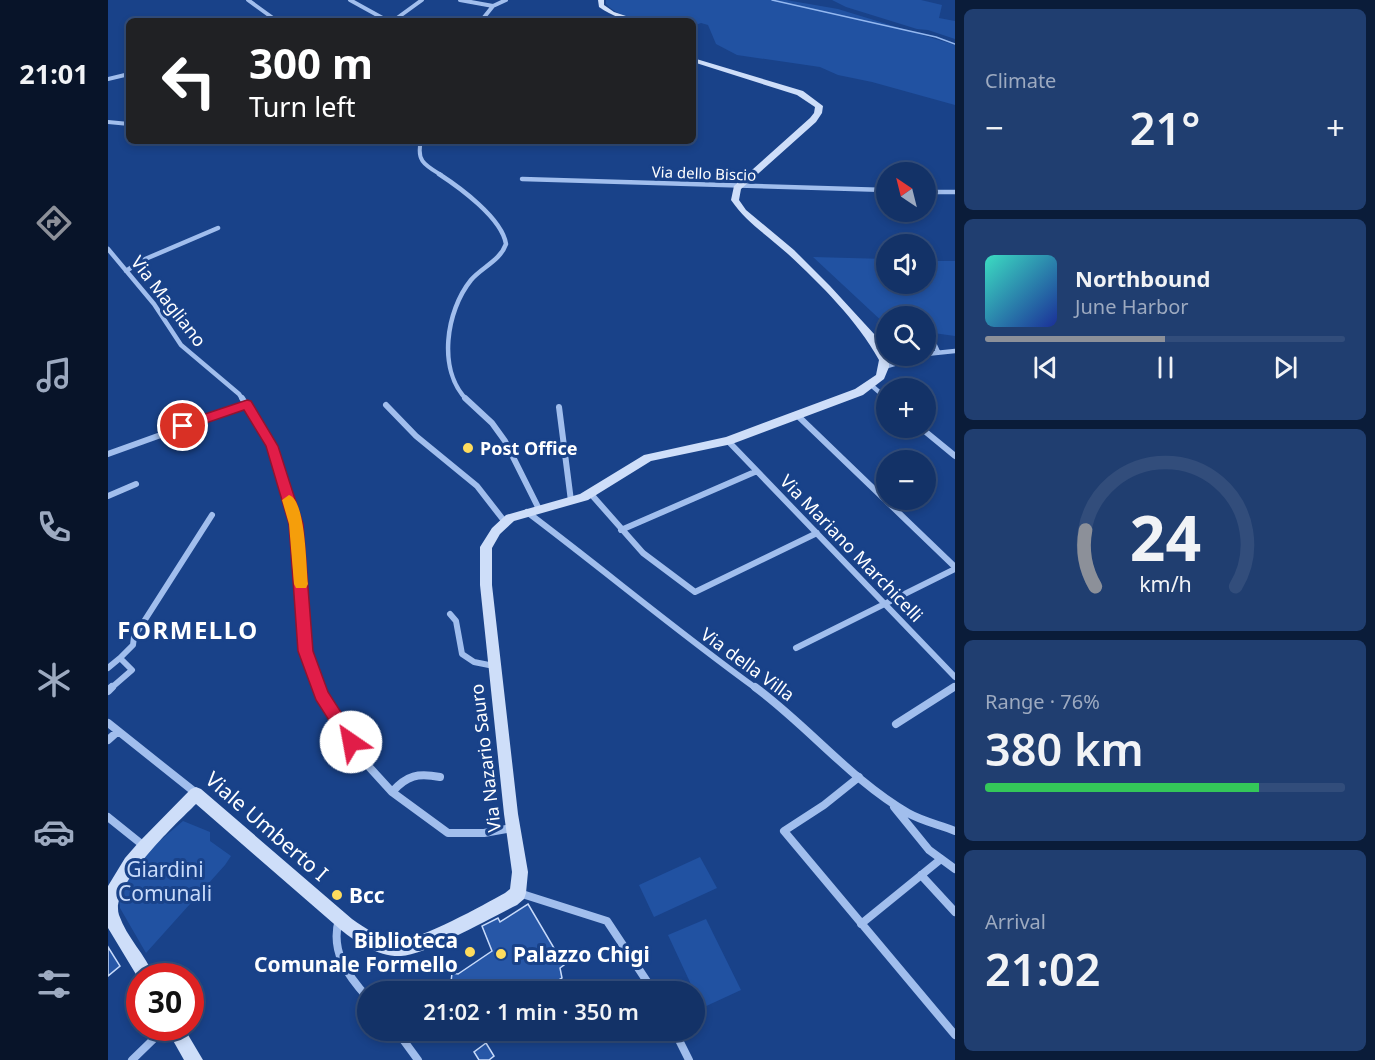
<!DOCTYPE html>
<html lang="en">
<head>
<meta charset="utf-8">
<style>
  body { margin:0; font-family:"Noto Sans",sans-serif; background:#203e70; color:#f1f3f6; height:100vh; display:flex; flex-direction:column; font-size:22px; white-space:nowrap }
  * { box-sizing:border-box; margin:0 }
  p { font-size:20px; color:#9daac0 }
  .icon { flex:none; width:33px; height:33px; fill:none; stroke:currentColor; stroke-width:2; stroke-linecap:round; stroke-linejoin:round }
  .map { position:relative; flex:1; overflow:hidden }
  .details { display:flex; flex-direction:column; gap:9px; padding:9px; background:#0a1c39; width:420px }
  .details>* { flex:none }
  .guide { position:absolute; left:18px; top:18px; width:570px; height:126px; border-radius:9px; box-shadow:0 3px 9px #0003,0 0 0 2px #324d7b; background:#202124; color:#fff; overflow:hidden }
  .needle { width:39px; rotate:325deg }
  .tools { position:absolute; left:768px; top:162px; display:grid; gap:12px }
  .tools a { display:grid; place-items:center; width:60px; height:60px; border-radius:50%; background:#133267; box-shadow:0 3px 9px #0003,0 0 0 2px #324d7b; font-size:30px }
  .speed { position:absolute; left:18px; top:963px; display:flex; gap:12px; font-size:30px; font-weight:700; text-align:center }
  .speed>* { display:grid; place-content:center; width:78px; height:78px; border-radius:50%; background:#133267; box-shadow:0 3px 9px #0003,0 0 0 2px #324d7b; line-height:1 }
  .speed .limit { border:9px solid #d22; background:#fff; color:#111 }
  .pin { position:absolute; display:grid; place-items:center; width:51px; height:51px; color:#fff; margin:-26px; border:3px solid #fff; border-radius:50%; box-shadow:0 2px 6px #0007 }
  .me { position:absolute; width:66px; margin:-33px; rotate:327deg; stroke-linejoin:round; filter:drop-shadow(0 0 4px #0008) }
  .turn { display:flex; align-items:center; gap:21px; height:126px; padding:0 24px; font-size:27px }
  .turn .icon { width:78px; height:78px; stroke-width:2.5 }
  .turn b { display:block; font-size:42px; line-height:51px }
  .big { font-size:45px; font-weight:600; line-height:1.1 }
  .details .tile { flex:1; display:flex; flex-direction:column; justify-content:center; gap:9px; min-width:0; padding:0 21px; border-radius:9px; background:#203e70 }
  .details .dial { align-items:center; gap:0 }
  .dial svg { height:156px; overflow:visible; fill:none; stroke:#324d7b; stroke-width:7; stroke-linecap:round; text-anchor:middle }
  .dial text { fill:#f1f3f6; stroke:none }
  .song { display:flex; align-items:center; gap:18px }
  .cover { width:72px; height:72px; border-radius:9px; background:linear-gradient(135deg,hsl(170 70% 55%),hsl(230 70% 35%)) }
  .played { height:6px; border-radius:3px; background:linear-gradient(90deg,#8c9099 50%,#324d7b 50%) }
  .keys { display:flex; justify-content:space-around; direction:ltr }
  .heat { display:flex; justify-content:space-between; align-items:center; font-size:33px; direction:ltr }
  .charge { height:9px; border-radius:4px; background:linear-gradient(90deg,#34c759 76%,#324d7b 0) }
  .trip { position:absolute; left:249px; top:981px; width:348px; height:60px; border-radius:30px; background:#133267; box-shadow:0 3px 9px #0003,0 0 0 2px #324d7b; font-weight:600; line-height:60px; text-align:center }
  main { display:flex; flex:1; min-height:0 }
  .menu { display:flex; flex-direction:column; width:108px; justify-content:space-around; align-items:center; background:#081429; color:#9daac0 }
  .menu .icon { width:42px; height:42px }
  .menu .active { color:#8c9099 }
  .menu b { font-size:27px; color:#f1f3f6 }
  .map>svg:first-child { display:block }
</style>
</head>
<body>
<main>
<nav class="menu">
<b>21:01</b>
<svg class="icon active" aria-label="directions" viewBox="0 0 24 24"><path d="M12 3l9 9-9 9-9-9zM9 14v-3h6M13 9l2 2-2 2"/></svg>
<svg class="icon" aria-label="music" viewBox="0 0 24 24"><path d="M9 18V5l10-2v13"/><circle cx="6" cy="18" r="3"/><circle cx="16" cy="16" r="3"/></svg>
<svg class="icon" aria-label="phone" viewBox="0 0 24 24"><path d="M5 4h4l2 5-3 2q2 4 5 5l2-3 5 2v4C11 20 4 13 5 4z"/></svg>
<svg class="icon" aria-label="climate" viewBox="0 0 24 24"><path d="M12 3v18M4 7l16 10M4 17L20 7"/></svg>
<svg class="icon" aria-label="car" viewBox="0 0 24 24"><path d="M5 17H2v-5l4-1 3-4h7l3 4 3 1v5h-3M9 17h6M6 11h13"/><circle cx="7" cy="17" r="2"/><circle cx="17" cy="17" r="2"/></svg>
<svg class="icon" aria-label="filters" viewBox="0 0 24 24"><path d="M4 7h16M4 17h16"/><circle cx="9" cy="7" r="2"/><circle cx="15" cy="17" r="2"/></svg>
</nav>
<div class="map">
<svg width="847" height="1060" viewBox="0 0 847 1060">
  <rect width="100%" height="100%" fill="#194289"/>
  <path fill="#2152a2" d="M498,0H678L730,9L847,45V105L764,82L730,75L712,67L629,55L608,44L600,25L593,23L585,26V21C557,21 519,26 498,4Z
    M724,0H813L834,5L831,18L847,21V39L820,30L809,29L738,7Z
    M705,257L778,259V284H818V261H847V336L818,332V316H778V325Z
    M75,821L102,832V841L123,856L117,865L38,953L12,908L11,889L35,855Z
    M592,857L609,888L546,917L531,885Z
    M598,919L633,990L594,1008L560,935Z"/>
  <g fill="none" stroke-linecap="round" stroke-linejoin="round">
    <path stroke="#94b8f0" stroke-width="1.5" d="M664,0L828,37L847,44"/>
  </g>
  <path fill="#2757a7" stroke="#c7dafa" stroke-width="1.5" d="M420,904L456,965L452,968L454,978L432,992H342L344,973L350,974L384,951L374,926L390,918L392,922Z
    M0,947L12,966L0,976Z
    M378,1043L386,1056L381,1060H371L366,1052Z"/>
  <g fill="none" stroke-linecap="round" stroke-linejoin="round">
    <path stroke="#a1beed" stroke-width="4" d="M140,0L169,21
      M242,0L280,21
      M352,0L385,6
      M285,21L314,0
      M373,21L385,6L398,0
      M0,79L21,74
      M0,122L21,124
      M313,141C308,161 317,165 333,175"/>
    <path stroke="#a1beed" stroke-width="4.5" d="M331,174C351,187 394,218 398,244C392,261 374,267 363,280C338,311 329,370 359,400
      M414,179L778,190
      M818,192H847
      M0,249L46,304L73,345L131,394L135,400
      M18,271L35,260L110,228
      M818,326L830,352
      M818,354L847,351
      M776,367L813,356
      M763,385L778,398"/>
    <path stroke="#a1beed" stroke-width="6" d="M134,398L164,446L188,524L198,651L212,689
      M357,398L384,423L397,441L431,509
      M278,405L308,436L369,486L397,522
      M451,407L463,501
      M690,416L847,567
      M813,428L847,456
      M620,441L847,677
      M0,454L139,404
      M482,493L535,553L587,592L709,533
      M0,496L28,484
      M419,512C496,570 570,632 649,689
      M513,530L649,471
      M342,614L348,621L354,654L366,662L386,666
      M688,648L847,569
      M12,658L25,645L26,637L104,515
      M0,668L12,658L24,670L2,689
      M844,689L847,687"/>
    <path stroke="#a1beed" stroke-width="8" d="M211,687L253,758L284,792L340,833H376L404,828
      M647,687C700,726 743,780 800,813C814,821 832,825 847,831
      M0,691L4,687
      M0,723L88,793
      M788,724L846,687
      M0,740L9,732
      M751,777L716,805L676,831L847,1035
      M284,792C299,775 310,773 332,777
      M786,807L821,850L847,869
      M0,817L36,846
      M813,875L847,912
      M411,893L499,921L546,992
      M231,919C222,951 239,975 260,998
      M753,924L833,859
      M288,1030L310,1060
      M566,1030L581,1060
      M24,1060L57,1028"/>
    <path fill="#cedef9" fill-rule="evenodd" d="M490,0H496V5L506,12L533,21C518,21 504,16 491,7Z
      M585,58L695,91L715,106L714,113L708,122L633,189L631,200L638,210L686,250L722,286L767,335L781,360V367L776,379L755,395L624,444L543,461L480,500L406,521L392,534L384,548V585L410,814L420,872L418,893L416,899L409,905C384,917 318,955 293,956C271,957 249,943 233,930L88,804C68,824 1,886 11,915C19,938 37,954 46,976H32V981L0,928V886L17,858L31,842L83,789L88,787L93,789L244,919C258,929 273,939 291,940C313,940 375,905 397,893L402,889L404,872L396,814L372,585V547L384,528L398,515L472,494L536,455L618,437L747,389L768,375L771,360C749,320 713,285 680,254C660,236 638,222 623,200L626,186L702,118L706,113L707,107L689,95L585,62Z
      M58,1028H76L95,1060H76Z"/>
  </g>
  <path fill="#e11d48" stroke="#92132f" stroke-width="1.5" d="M139,400L143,401L170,446L195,524L205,651L220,692L252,742L249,747L243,750L238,747L208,700L190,651L181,524L158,446L136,410L75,431L68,426L70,423Z"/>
  <path fill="#f59e0b" d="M181,495C198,500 198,567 200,584L198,588H188L186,584L181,524L174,500Z"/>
  <g fill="#ffdc5d" stroke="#194289" stroke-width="2">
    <circle cx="360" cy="448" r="6"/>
    <circle cx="229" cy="895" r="6"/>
    <circle cx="362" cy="952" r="6"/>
    <circle cx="393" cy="954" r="6"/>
  </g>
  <g text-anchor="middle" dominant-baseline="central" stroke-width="6" stroke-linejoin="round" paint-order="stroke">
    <g font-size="15" fill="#fff" stroke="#194289">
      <text transform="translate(596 173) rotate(2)">Via dello Biscio</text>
    </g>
    <g font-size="18" fill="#fff" stroke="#194289">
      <text transform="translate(61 301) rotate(52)">Via Magliano</text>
      <text transform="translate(744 548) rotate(46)">Via Mariano Marchicelli</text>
      <text transform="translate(640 664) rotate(36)">Via della Villa</text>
      <text transform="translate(377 758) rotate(-97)">Via Nazario Sauro</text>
    </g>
    <g font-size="18" font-weight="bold" fill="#fff" stroke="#194289" text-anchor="start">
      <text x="372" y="448">Post Office</text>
    </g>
    <g font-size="21" fill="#fff" stroke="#194289">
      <text transform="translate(159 826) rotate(41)">Viale Umberto I</text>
    </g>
    <g font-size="21" fill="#c7dafa" stroke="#194289">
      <text x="57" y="869">Giardini<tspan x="57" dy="24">Comunali</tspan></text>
    </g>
    <g font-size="21" font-weight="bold" fill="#fff" stroke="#194289" text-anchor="start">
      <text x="241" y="895">Bcc</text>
      <text x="350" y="940" text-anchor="end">Biblioteca<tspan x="350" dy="24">Comunale Formello</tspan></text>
      <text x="405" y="954">Palazzo Chigi</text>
    </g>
    <g font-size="24" font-weight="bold" letter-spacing="1.5" fill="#fff" stroke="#194289">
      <text x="80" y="629">FORMELLO</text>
    </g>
  </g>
</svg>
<div class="tools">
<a><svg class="needle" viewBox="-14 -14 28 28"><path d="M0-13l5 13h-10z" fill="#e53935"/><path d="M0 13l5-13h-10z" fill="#9daac0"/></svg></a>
<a><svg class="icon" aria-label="sound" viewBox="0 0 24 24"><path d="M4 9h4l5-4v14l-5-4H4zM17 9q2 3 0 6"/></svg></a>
<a><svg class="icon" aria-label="search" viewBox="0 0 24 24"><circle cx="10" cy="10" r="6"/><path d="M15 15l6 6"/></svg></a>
<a>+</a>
<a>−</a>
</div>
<div class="speed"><div class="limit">30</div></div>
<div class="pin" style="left:75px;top:426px;background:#d93025"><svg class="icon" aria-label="arrive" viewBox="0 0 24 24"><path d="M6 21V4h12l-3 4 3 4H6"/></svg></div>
<svg class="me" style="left:243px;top:742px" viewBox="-20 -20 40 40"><circle r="19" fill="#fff"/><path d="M0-13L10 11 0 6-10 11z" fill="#e11d48"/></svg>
<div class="trip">21:02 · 1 min · 350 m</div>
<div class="guide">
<div class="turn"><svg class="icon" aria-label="left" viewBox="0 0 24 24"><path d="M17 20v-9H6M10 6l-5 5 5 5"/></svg><div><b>300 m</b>Turn left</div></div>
</div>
</div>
<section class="details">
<div class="tile"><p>Climate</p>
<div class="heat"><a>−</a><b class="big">21°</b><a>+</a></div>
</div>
<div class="tile">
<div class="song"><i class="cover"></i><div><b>Northbound</b><p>June Harbor</p></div></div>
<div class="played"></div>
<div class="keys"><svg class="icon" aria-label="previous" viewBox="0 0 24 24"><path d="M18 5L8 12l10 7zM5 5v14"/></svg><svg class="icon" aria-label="pause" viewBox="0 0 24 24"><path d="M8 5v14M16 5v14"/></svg><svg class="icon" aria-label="next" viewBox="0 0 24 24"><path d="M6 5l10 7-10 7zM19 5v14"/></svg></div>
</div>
<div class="tile dial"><svg viewBox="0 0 100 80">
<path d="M14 69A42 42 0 1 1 86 69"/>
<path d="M14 69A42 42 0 0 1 9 40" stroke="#8c9099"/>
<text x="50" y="56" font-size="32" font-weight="700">24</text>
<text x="50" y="72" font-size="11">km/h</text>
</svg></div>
<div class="tile"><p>Range · 76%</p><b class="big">380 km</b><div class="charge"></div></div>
<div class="tile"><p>Arrival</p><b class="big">21:02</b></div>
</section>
</main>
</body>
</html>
